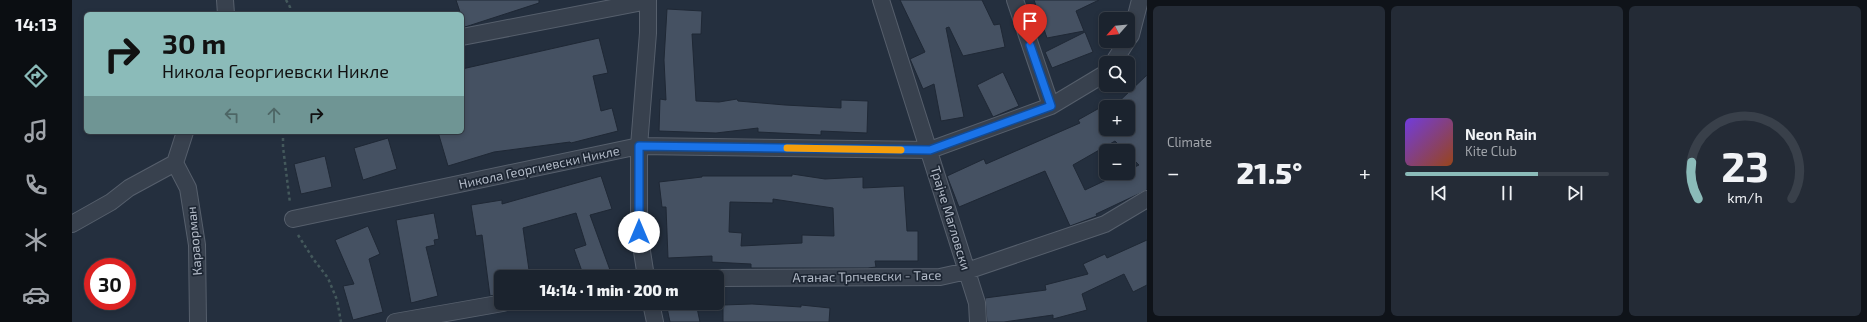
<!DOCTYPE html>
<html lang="en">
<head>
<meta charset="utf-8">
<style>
  body { margin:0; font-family:"Exo 2",sans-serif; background:#242b36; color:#f1f3f6; height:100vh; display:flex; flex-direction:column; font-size:15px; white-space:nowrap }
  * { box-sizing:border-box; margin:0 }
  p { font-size:13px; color:#a0a4aa }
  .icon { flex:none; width:22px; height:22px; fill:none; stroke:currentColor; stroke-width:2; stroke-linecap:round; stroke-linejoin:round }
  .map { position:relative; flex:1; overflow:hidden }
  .side { display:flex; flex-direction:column; gap:6px; padding:6px; background:#0f1319; width:720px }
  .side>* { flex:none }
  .guide { position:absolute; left:12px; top:12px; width:380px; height:122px; border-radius:6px; box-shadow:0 2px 6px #0003,0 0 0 1px #39404a; background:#8bbbb9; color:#111; overflow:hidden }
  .needle { width:26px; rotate:243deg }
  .tools { position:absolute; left:1027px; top:12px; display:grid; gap:8px }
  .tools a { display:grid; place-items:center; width:36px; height:36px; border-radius:6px; background:#1b232e; box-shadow:0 2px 6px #0003,0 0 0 1px #39404a; font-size:20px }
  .speed { position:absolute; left:12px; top:258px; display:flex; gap:8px; font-size:20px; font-weight:700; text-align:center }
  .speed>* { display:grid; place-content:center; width:52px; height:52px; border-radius:50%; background:#1b232e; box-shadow:0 2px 6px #0003,0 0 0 1px #39404a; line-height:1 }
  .speed .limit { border:6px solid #d22; background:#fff; color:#111 }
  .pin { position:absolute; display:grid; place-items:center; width:34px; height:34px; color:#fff; margin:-41px -17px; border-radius:50% 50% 50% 0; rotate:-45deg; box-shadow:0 0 4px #0007 }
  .pin .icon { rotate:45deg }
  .me { position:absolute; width:44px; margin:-22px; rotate:0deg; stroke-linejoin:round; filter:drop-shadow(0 0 3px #0008) }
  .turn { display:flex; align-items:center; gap:14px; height:84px; padding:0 12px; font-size:18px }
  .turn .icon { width:52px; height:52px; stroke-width:2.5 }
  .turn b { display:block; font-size:28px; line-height:34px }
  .lanes { display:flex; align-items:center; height:38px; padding:0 12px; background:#0003; justify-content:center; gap:20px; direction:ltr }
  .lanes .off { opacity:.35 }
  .big { font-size:30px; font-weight:800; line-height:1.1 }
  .side .tile { flex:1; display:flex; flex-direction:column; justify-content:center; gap:6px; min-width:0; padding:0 14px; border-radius:6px; background:#242b36 }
  .side .dial { align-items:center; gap:0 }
  .dial svg { height:104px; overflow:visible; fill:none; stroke:#39404a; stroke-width:7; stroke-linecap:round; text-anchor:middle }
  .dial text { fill:#f1f3f6; stroke:none }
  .song { display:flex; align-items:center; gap:12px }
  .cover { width:48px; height:48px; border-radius:6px; background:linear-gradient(135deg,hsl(260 70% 55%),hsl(20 70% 35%)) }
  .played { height:4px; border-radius:2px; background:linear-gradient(90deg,#8bbbb9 65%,#39404a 65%) }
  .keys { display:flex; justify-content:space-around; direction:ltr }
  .heat { display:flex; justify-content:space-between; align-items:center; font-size:22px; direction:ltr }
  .side .tiles { flex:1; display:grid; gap:6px; grid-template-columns:repeat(3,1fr) }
  .trip { position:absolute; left:422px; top:270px; width:230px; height:40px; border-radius:6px; background:#1b232e; box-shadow:0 2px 6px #0003,0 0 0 1px #39404a; font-weight:800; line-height:40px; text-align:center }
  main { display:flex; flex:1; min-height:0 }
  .dock { display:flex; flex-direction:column; width:72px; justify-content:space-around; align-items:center; background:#0b0e12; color:#a0a4aa }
  .dock .icon { width:28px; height:28px }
  .dock .on { color:#8bbbb9 }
  .dock b { font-size:18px; color:#f1f3f6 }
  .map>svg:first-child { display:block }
</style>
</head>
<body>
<main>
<nav class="dock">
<b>14:13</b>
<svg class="icon on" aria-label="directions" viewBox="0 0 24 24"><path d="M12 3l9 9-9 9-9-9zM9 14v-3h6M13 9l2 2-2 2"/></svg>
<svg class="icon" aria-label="music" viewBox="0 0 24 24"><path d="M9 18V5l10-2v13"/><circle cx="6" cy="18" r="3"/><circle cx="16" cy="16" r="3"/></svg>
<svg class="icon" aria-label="phone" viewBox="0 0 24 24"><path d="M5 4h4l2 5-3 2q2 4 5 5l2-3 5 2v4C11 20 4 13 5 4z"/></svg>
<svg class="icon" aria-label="climate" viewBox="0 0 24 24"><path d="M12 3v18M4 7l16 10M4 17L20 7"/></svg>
<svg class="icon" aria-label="car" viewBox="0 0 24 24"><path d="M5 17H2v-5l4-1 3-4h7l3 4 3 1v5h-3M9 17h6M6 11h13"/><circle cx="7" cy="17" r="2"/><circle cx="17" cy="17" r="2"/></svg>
</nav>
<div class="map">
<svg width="1075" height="322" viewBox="0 0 1075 322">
  <rect width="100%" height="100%" fill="#242f3e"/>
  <path fill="#455162" stroke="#1f2835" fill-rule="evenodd" d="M384,0H467V3L393,27Z
    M828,0H910L922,25L928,24L933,47L891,56L877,27L874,28L892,117L869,121L862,84L851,89L838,59L853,52Z
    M962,0H1027L1004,11L1012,31L975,38Z
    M595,9L630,11L629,34H620L624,101L647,102L665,99L666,101L713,105L769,108V100L796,101L795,133L749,131V135L686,132V128L644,133L587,131L588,99L594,100L592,60Z
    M1013,32L1021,52L980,68L973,52Z
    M527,38L536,73L521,76L529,111L540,108L546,131L499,143L498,142L422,152L376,166L366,132H390V69Z
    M931,72L947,106L921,117L905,85Z
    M1075,75V190L1024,214L1025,216L998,226L973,171L887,207L875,176L912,159L914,164L1008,123L1006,120L1031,106L1034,111V129H1056V107H1041ZM1043,141L1053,151H1056V154L1067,165L1056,170V173H1049L1013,190L1001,165Z
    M316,138L325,169L291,180L282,148Z
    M253,156L260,187L229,194L222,164Z
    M720,174L753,179L791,177V188L832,186L835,231H846V261H803L804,267L796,268H679V264L640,262V256L596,258L594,207H590L587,182L630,177V176H720ZM701,199L761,208L762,236L730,235V243L669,246L670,233L657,232L658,202L701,203Z
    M529,176L540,209L518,215L538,270L518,277H512L502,249L514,245L504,213L451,228L458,277H429V294L418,296L410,235L404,236L399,205L430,200V204Z
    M362,213L367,239L362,240L363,245L354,247L366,296L339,303L324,220Z
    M296,226L308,254L297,259L311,312L281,320L271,286L282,284L263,240Z
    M1075,240V285L1061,292L1052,274L1010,294L1015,310L981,319V315L932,322H915L913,298L974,290L973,285L1016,274L1011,264L1033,254L1035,258Z
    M594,303H624L628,322H598Z
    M680,304L729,307V305L758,308L757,322H651V305Z"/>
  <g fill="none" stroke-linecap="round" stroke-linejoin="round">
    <defs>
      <path id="street" d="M153,0L154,14
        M809,0L905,303L906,322
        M943,0L979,106
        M390,37L576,1
        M1056,39L1059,35L1068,0
        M1041,63L1055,41
        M103,163L116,188L125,245L126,322
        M221,219L567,146L858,150L979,106L1034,73
        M0,224L39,202L57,188L103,163L113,132
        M574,277L567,232V146L576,33V0
        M645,278L868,277L895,271L1033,224L1075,199
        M579,303L583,322
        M323,322L431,303"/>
    </defs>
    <use href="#street" stroke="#565f6c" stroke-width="18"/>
    <path stroke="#44595c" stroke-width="2.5" stroke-dasharray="3 3" stroke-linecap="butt" d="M214,0L218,7V14
      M211,132V147L218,203
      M226,235L242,260L256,278L265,300L269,322"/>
    <use href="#street" stroke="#38414e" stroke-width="16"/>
  </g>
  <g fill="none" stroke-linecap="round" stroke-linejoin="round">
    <defs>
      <path id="route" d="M567,232V146L858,150L979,106L958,45"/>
    </defs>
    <use href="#route" stroke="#114b97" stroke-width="10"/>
    <use href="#route" stroke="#1a73e8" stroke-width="7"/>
    <path stroke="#f59e0b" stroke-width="7" d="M715,148L829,150"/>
  </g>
  <g text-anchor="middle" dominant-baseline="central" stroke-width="3.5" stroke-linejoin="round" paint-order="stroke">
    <g font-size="13" fill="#b4bcc9" stroke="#1d2633">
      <text transform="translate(467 167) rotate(-12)">Никола Георгиевски Никле</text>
      <text transform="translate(879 218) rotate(73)">Трајче Магловски</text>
      <text transform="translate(122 241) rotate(-95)">Караорман</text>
      <text transform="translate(795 276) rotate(-1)">Атанас Трпчевски - Тасе</text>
    </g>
  </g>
</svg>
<div class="tools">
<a><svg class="needle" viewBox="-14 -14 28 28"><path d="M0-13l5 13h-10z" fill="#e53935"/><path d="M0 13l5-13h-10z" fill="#a0a4aa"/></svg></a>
<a><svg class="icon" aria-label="search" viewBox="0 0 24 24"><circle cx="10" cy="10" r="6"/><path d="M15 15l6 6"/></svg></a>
<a>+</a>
<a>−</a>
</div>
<div class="speed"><div class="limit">30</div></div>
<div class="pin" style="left:958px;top:45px;background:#d93025"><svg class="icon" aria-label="arrive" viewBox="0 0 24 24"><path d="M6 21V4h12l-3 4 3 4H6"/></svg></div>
<svg class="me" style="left:567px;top:232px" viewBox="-20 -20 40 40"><circle r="19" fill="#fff"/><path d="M0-13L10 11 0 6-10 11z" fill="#1a73e8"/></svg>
<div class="trip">14:14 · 1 min · 200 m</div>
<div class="guide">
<div class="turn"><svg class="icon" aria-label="right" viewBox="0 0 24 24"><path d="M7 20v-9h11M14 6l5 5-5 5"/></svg><div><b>30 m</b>Никола Георгиевски Никле</div></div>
<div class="lanes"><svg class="icon off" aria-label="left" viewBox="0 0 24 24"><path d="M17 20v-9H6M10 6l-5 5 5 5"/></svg><svg class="icon off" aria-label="ahead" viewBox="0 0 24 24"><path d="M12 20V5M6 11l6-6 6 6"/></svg><svg class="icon" aria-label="right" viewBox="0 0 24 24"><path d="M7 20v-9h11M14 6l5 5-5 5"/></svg></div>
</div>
</div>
<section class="side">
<div class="tiles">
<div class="tile"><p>Climate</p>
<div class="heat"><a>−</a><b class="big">21.5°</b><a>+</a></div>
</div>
<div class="tile">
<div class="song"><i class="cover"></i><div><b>Neon Rain</b><p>Kite Club</p></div></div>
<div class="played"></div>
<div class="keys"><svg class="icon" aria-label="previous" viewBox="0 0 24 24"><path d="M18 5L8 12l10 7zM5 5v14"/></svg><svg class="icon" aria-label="pause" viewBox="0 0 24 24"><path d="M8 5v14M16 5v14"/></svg><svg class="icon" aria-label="next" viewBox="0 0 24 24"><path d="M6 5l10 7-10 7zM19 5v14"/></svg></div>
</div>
<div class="tile dial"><svg viewBox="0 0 100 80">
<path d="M14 69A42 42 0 1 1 86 69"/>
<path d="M14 69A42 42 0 0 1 9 41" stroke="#8bbbb9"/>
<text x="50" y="56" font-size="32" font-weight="700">23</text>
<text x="50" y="72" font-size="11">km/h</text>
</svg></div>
</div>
</section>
</main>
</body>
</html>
